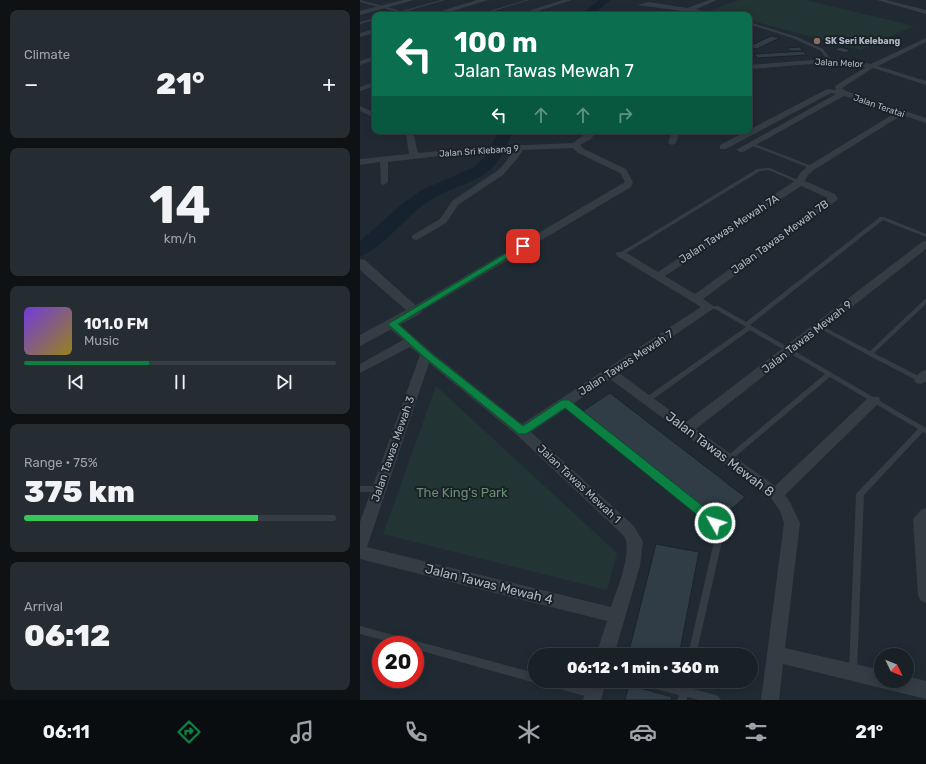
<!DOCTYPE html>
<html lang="en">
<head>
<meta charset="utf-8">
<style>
  body { margin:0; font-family:Rubik,sans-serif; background:#262d32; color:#f1f3f6; height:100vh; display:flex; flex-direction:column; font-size:15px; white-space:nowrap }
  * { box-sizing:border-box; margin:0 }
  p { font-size:13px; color:#9fa3a7 }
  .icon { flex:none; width:22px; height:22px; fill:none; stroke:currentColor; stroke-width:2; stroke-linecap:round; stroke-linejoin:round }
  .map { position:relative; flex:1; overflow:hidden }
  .side { display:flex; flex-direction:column; gap:10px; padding:10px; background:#0e1215; width:360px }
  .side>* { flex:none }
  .hud { position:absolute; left:12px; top:12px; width:380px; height:122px; border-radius:8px; box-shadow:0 2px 10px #0003,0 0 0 1px #373e43; background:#0b6e4f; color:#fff; overflow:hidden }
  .needle { width:26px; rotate:133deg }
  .fabs { position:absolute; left:514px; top:648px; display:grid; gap:8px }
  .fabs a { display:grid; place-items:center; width:40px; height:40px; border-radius:50%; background:#192026; box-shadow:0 2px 10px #0003,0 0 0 1px #373e43; font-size:20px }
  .speed { position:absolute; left:12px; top:636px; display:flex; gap:8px; font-size:20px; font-weight:700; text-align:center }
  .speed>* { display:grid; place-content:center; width:52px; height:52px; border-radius:50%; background:#192026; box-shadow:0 2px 10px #0003,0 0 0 1px #373e43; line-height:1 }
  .speed .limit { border:6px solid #d22; background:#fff; color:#111 }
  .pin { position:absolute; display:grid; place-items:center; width:34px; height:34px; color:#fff; margin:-17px; border-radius:8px; box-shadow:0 2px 6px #0006 }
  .me { position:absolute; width:44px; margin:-22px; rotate:309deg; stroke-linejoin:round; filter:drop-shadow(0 0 3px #0008) }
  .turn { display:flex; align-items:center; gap:14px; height:84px; padding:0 16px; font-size:18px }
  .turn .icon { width:52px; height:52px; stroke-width:2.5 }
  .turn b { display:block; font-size:28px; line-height:34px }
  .lanes { display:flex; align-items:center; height:38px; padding:0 16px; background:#0003; justify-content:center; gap:20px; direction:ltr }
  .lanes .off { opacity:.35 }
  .big { font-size:30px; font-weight:800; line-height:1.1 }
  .side .tile { flex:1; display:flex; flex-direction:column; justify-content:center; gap:6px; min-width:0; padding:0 14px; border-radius:8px; background:#262d32 }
  .side .dial { align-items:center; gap:0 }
  .dial b { font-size:52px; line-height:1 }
  .song { display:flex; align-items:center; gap:12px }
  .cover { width:48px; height:48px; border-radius:6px; background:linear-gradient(135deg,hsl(260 70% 55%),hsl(50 70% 35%)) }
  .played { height:4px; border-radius:2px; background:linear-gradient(90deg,#0b8043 40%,#373e43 40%) }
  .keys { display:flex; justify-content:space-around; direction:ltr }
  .heat { display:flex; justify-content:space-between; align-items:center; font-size:22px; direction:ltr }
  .charge { height:6px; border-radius:3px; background:linear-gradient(90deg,#34c759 75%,#373e43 0) }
  .trip { position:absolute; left:168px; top:648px; width:230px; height:40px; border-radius:20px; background:#192026; box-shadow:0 2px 10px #0003,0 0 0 1px #373e43; font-weight:800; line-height:40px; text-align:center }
  .menu { display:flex; height:64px; justify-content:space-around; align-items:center; background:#0a0d0f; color:#9fa3a7 }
  .menu .icon { width:28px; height:28px }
  .menu .active { color:#0b8043 }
  .menu b { font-size:18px; color:#f1f3f6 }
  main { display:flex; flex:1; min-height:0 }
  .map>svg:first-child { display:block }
</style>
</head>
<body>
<main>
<section class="side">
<div class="tile"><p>Climate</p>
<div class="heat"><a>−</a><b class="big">21°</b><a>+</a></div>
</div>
<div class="tile dial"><b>14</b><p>km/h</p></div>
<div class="tile">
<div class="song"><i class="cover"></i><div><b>101.0 FM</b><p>Music</p></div></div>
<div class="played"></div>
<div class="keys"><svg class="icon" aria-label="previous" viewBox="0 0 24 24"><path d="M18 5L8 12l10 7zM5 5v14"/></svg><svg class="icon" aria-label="pause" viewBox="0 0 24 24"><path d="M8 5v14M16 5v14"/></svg><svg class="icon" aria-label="next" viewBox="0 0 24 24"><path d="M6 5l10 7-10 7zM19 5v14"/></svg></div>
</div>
<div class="tile"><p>Range · 75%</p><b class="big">375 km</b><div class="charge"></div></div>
<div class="tile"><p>Arrival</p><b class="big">06:12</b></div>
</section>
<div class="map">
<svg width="566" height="700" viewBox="0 0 566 700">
  <rect width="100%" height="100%" fill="#212a33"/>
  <path fill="#233434" d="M379,0H446L554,26L500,50L389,20V15H368L350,10Z
    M76,386L257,553L247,590L23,534Z"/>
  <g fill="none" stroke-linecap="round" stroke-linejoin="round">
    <path fill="#16232f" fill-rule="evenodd" d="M239,0H251L232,15H220Z
      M139,131H153C147,144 142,158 132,168C115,184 91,187 72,199C49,212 22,250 0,256V241L42,204L60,191L114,167L126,156Z"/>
  </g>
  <path fill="#303c46" stroke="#1b232a" d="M411,36L420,38L397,49L389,47V44L392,45Z
    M440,47L443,51H430L427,48Z
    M480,47L491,50L485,53L474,50Z
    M443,51L447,55L398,58L394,54Z
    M250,393L385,497L358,521L223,411Z
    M296,544L339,552L319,655H268Z
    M269,685L312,697L311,700H265Z"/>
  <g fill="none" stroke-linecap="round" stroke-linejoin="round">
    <path fill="#343c44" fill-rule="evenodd" d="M0,0L41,11L81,0H85L44,12L54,15C49,15 44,13 40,13C36,14 33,15 29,15L38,12L0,2Z
      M166,0H170L120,15H116Z
      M330,8L356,14V15H351L329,10Z
      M15,18V20L0,24V22Z
      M389,22L437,37L463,49L472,61L469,62L461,51L435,39L389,24Z
      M390,143H392L454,167L450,168L390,145Z
      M410,168L442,182V183H438L409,170L400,171L263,255L261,256L258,254L397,169Z
      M520,217H524L566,234V237L523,220L390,325L566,428V434L563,432L504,495L497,670L496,673L493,674L490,673L489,670L496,494L558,429L470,377L370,461L368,462L366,461L364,459L366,457L465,374L390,330L289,402H285L284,400L285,398L386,327L355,309L347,308L346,307L347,306H358L386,322Z
      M566,299V304L514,353L562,378L563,380L562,382H560L508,355L457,327L460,325L462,326L510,351L564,300Z
      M204,401H208L360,523L363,537L336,655H328L355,537L353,527L204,405L203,403Z
      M0,486H19L22,487L23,489L22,491L19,492H0Z
      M0,626L175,673V681H178L175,683L55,649V645H40L0,634Z
      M183,681H205L233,688L236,690L238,693L236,696L233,698L188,686L185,684Z
      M279,681H301L320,686L321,681H331L329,688L356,695L359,697L361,700H339L327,697V700H317L319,695L284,686L281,684Z"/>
    <path fill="#343c44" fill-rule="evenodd" d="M44,0H54L0,15V11Z
      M203,0H212L165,15H156Z
      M349,0H357L323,15L318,14L322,11L277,5L289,2L327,8Z
      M517,0H526L566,10V14Z
      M566,38V42L518,66L566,81V85L513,68L482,88L486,91L566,118V123L542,115L454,170L448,175L445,181L475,194L478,199L476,201L343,299L355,307L353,309L259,373L326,422L562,242L566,241V249L336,429L415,486L509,397H519L520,400L519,403L425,495L431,504L440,523L425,648L521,670V681H547V676L566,681V699L423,664L419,700H401L424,523L420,511L411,498L250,379L171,432L274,526L283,542L280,566L254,655H236L247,621L0,559V522L60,355L50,347L0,373V364L43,340L28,327L26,324L28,321H36L70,351L162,424L341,307L257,256L256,254L257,252H265L298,272L436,180L441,172L448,166L535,113L484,96L383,152H380L376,150L476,94L471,93L366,149H360V145L467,89L476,90L475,86L506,67C467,59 428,67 389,69V65L464,59L489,60L511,64ZM441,186L468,198L335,294L305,276ZM69,363L157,435L264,536C273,553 257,588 251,607L7,547Z
      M15,56V60L0,65V61Z
      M15,82V86L0,91V87Z
      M0,106L15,113V118L0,111Z
      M39,131L53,132L58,153L121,147L213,143L229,131H237L231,139L220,145L224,149L266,169L273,182L271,187L55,315L51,314L49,311L51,308L265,182L260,173L218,153L213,148L163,150L157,159L143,175L98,205L86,223L57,240L53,239L52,237L53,235L80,219L92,201L137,171L144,164L154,150L121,151L28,162V182L24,185L21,184L20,162L0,165V159L49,154L46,135Z
      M312,131H320L316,143L312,145L308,143Z
      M566,370V382L560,384L556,383L554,380C557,375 560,371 566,370Z
      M566,508V603L560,600L558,595L553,519L561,510Z
      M228,681H246L241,700H223Z"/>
    <path fill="#343c44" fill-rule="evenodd" d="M117,0H128L80,15H68Z
      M15,29V33L0,37V33Z
      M0,259L5,260L62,311L60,314L0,346V335L46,310L0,270Z"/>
  </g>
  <path fill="#0b8043" stroke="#07532c" d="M160,245L167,246L38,324L69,352L163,426L202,400H209L359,519L361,523L359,526L355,527L351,526L205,408L166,434H159L63,356L28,324Z"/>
  <circle fill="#8d6e63" stroke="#1a2128" stroke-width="1.5" cx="457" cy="41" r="4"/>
  <g text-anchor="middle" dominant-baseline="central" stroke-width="4" stroke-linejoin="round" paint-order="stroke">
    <g font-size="9" font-weight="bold" fill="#aeb7c1" stroke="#1a2128" text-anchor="start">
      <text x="465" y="41">SK Seri Kelebang</text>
    </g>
    <g font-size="9" fill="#aeb7c1" stroke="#1a2128">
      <text transform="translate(479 63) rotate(3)">Jalan Melor</text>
      <text transform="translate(519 106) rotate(19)">Jalan Teratai</text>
      <text transform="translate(119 151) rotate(-4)">Jalan Sri Klebang 9</text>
    </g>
    <g font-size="11" fill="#aeb7c1" stroke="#1a2128">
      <text transform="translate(369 229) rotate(-33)">Jalan Tawas Mewah 7A</text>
      <text transform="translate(420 237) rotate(-36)">Jalan Tawas Mewah 7B</text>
      <text transform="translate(447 337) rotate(-38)">Jalan Tawas Mewah 9</text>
      <text transform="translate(266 363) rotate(-33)">Jalan Tawas Mewah 7</text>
      <text transform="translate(33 449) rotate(-71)">Jalan Tawas Mewah 3</text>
      <text transform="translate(219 484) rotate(43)">Jalan Tawas Mewah 1</text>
    </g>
    <g font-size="13" fill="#aeb7c1" stroke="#1a2128">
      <text transform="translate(360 454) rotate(37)">Jalan Tawas Mewah 8</text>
      <text transform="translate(129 584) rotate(14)">Jalan Tawas Mewah 4</text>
    </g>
    <g font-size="13" fill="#698e6e" stroke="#1a2128">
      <text x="102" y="492">The King's Park</text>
    </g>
  </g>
</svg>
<div class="fabs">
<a><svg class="needle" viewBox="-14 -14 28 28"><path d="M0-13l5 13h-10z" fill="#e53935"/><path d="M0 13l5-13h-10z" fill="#9fa3a7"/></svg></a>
</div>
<div class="speed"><div class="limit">20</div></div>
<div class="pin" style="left:163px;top:246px;background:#d93025"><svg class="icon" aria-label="arrive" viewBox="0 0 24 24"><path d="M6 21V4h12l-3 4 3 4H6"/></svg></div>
<svg class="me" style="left:355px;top:523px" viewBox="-20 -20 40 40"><circle r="17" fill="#0b8043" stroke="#fff" stroke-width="3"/><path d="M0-11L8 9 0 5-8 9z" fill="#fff"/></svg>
<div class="trip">06:12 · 1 min · 360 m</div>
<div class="hud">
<div class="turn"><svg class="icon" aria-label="left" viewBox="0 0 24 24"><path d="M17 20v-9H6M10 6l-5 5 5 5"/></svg><div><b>100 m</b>Jalan Tawas Mewah 7</div></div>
<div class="lanes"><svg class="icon" aria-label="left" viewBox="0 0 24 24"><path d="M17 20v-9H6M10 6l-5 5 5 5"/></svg><svg class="icon off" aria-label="ahead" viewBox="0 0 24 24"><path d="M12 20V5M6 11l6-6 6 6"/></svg><svg class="icon off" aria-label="ahead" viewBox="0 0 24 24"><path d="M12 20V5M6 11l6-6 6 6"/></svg><svg class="icon off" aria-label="right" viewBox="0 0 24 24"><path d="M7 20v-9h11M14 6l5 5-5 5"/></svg></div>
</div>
</div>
</main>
<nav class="menu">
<b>06:11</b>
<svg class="icon active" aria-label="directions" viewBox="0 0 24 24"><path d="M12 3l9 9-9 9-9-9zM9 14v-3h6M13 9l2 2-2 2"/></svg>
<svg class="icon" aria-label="music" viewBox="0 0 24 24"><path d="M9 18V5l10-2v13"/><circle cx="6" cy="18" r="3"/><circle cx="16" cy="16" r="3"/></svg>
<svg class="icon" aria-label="phone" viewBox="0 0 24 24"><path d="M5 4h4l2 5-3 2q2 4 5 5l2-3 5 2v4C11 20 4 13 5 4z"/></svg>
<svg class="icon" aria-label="climate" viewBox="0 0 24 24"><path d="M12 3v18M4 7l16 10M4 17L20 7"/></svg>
<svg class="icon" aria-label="car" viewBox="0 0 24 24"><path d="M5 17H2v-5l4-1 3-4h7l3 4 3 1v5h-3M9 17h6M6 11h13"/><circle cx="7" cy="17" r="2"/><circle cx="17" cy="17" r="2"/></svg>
<svg class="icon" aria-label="filters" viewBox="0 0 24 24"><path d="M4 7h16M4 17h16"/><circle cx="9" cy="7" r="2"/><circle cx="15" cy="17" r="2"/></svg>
<b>21°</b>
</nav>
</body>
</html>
